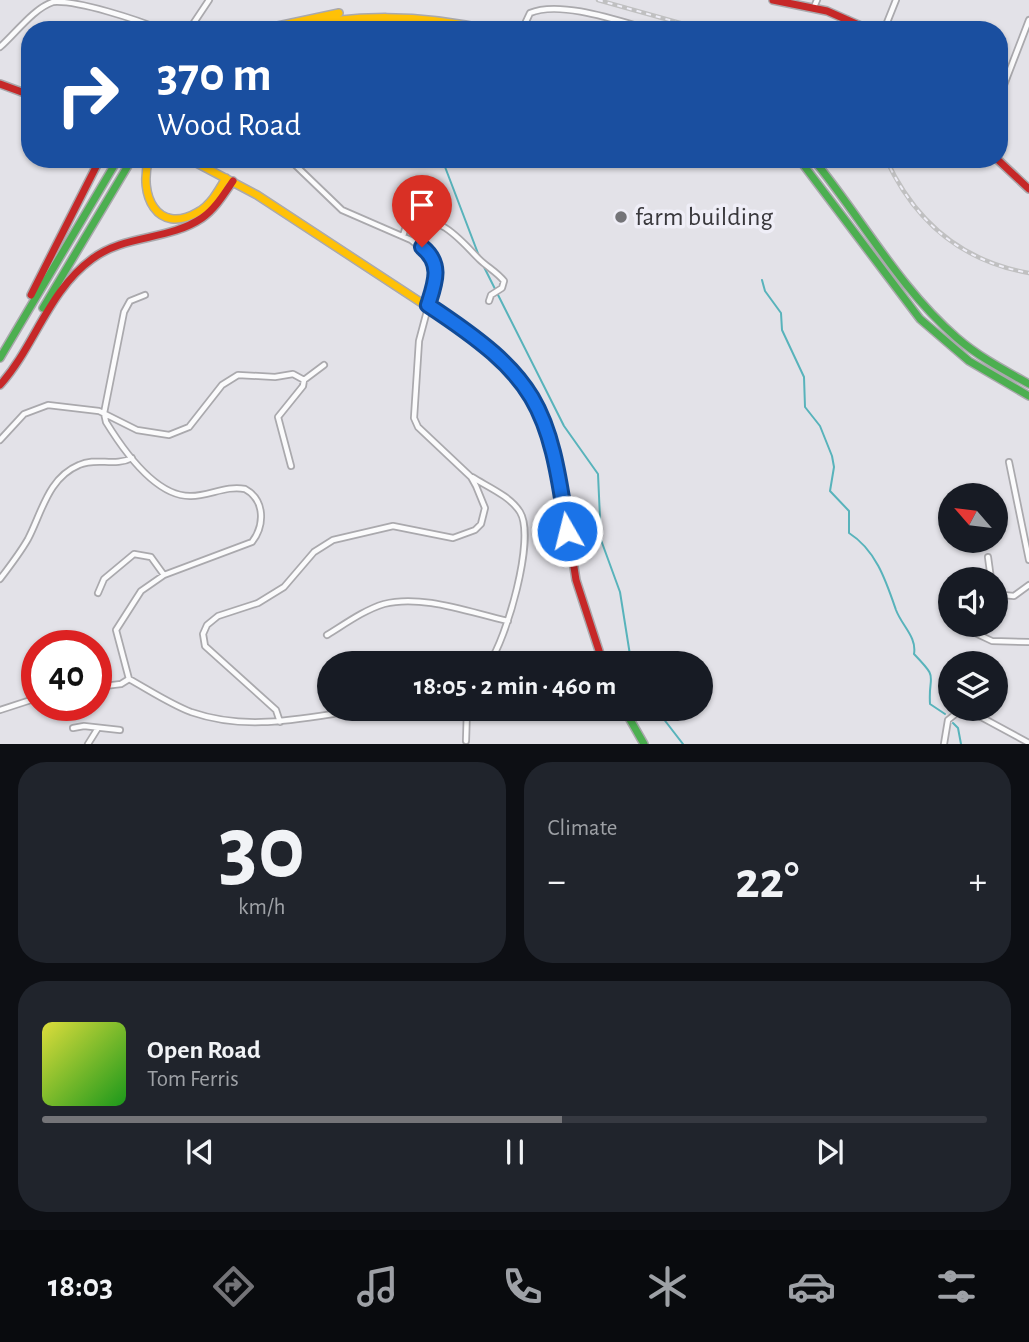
<!DOCTYPE html>
<html lang="en">
<head>
<meta charset="utf-8">
<style>
  body { margin:0; font-family:"Alegreya Sans",sans-serif; background:#20242c; color:#f1f3f6; height:100vh; display:flex; flex-direction:column; font-size:26px; white-space:nowrap }
  * { box-sizing:border-box; margin:0 }
  p { font-size:23px; color:#9ea1a6 }
  .icon { flex:none; width:38px; height:38px; fill:none; stroke:currentColor; stroke-width:2; stroke-linecap:round; stroke-linejoin:round }
  .map { position:relative; height:744px; overflow:hidden }
  .side { display:flex; flex-direction:column; gap:18px; padding:18px; background:#0d0f14; flex:1 }
  .side>* { flex:none }
  .top-card { position:absolute; left:21px; top:21px; width:987px; height:147px; border-radius:28px; box-shadow:0 2px 5px #0004; background:#1a4fa0; color:#fff; overflow:hidden }
  .needle { width:46px; rotate:298deg }
  .fabs { position:absolute; left:938px; top:483px; display:grid; gap:14px }
  .fabs a { display:grid; place-items:center; width:70px; height:70px; border-radius:50%; background:#171b24; box-shadow:0 2px 5px #0004; font-size:35px }
  .speed { position:absolute; left:21px; top:630px; display:flex; gap:14px; font-size:35px; font-weight:700; text-align:center }
  .speed>* { display:grid; place-content:center; width:91px; height:91px; border-radius:50%; background:#171b24; box-shadow:0 2px 5px #0004; line-height:1 }
  .speed .limit { border:10px solid #d22; background:#fff; color:#111 }
  .pin { position:absolute; display:grid; place-items:center; width:60px; height:60px; color:#fff; margin:-72px -30px; border-radius:50% 50% 50% 0; rotate:-45deg; box-shadow:0 0 7px #0007 }
  .pin .icon { rotate:45deg }
  .me { position:absolute; width:77px; margin:-38px; rotate:352deg; stroke-linejoin:round; filter:drop-shadow(0 0 5px #0008) }
  .turn { display:flex; align-items:center; gap:24px; height:147px; padding:0 21px; font-size:32px }
  .turn .icon { width:91px; height:91px; stroke-width:2.5 }
  .turn b { display:block; font-size:49px; line-height:60px }
  .big { font-size:52px; font-weight:700; line-height:1.1 }
  .side .tile { flex:1; display:flex; flex-direction:column; justify-content:center; gap:10px; min-width:0; padding:0 24px; border-radius:28px; background:#20242c }
  .side .dial { align-items:center; gap:0 }
  .dial b { font-size:91px; line-height:1 }
  .song { display:flex; align-items:center; gap:21px }
  .cover { width:84px; height:84px; border-radius:10px; background:linear-gradient(135deg,hsl(60 70% 55%),hsl(120 70% 35%)) }
  .played { height:7px; border-radius:4px; background:linear-gradient(90deg,#747478 55%,#363941 55%) }
  .keys { display:flex; justify-content:space-around; direction:ltr }
  .heat { display:flex; justify-content:space-between; align-items:center; font-size:38px; direction:ltr }
  .side .tiles { flex:1; display:grid; gap:18px; grid-template-columns:1fr 1fr }
  .tile:last-child { grid-column:span 2 }
  .trip { position:absolute; left:317px; top:651px; width:396px; height:70px; border-radius:35px; background:#171b24; box-shadow:0 2px 5px #0004; font-weight:700; line-height:70px; text-align:center }
  .tabs { display:flex; height:112px; justify-content:space-around; align-items:center; background:#090b0e; color:#9ea1a6 }
  .tabs .icon { width:49px; height:49px }
  .tabs .active { color:#747478 }
  .tabs b { font-size:32px; color:#f1f3f6 }
  .map>svg:first-child { display:block }
</style>
</head>
<body>
<div class="map">
<svg width="1029" height="744" viewBox="0 0 1029 744">
  <rect width="100%" height="100%" fill="#e3e2e8"/>
  <g fill="none" stroke-linecap="round" stroke-linejoin="round">
    <path stroke="#58b3bb" stroke-width="2" d="M442,159L479,256
      M483,265L564,426L598,474L601,540L620,592L630,655L634,663
      M762,280L765,291L781,313L782,330L804,377L805,407L820,426L832,456L834,467L830,491L849,511V533C876,550 886,581 896,610C902,626 917,637 914,654C940,681 928,672 930,704L945,714
      M656,709L683,744
      M953,723L958,728L961,744"/>
    <defs>
      <path id="street" d="M814,7L817,0
        M189,30L209,0
        M522,30L530,13C560,0 619,21 651,30
        M844,30L847,19
        M884,30L896,0
        M0,47C15,34 34,8 53,2C78,0 138,20 162,30
        M999,98L1029,20
        M403,236L406,226C438,210 459,239 479,259C487,267 497,272 504,281L502,288L491,295L489,301
        M0,440L24,414L48,405L99,411L137,430L169,435L189,427L222,385L238,375L275,377L293,374L304,380
        M1009,462L1029,560
        M291,466L278,417L303,386L304,380L324,365
        M472,477C488,487 510,496 520,512C536,538 506,640 489,663
        M988,557L991,579
        M0,579C10,566 20,553 28,539C42,512 48,478 79,465C96,457 115,467 132,458
        M996,589L1003,595L1014,596L1029,585
        M98,593L104,579L134,554L151,557L164,575
        M945,615L950,619
        M958,625L992,641L1029,642
        M327,635C345,624 364,610 384,604C422,594 471,613 508,621
        M129,679L116,630L141,591L164,575L252,542C265,525 265,500 245,489C227,485 209,496 191,496C155,497 122,448 106,422L104,413L124,312L130,301L145,295
        M129,679C149,690 170,704 191,712C246,731 297,719 352,711
        M96,687L121,684L129,679
        M0,710L37,698
        M280,722L276,710L205,646L203,634L207,625L218,616L258,603L284,587L314,552L333,540L393,526L453,538L475,530L481,524L485,508L476,486L471,477L418,427L414,418L419,341L436,277L432,257L411,240L342,210L289,159
        M73,728L84,726L120,730
        M466,741L467,709
        M88,744L98,728
        M944,744L948,720L958,712L968,710L1029,743"/>
      <path id="fast" d="M336,30L379,26L437,30
        M799,159L920,319L969,361L1029,396
        M813,159C861,217 899,288 957,338C979,357 1004,370 1029,384
        M43,308L132,159
        M0,358L118,159
        M624,709L644,744"/>
      <path id="slow" d="M259,30L339,13
        M283,30C354,13 420,14 491,30
        M149,159C138,194 157,236 198,212C211,205 219,190 226,178
        M189,159L257,195L492,349C557,417 555,460 571,548"/>
      <path id="jam" d="M773,0L827,11L870,30
        M0,84L30,95
        M997,159L1029,189
        M31,295L100,159
        M0,385C35,346 48,291 92,259C125,234 168,241 202,218C215,209 224,194 233,181
        M571,548L576,580L603,663"/>
    </defs>
    <use href="#street" stroke="#aaa9ad" stroke-width="8"/>
    <use href="#fast" stroke="#aaa9ad" stroke-width="10"/>
    <use href="#slow" stroke="#aaa9ad" stroke-width="10"/>
    <use href="#jam" stroke="#aaa9ad" stroke-width="10"/>
    <use href="#street" stroke="#fbfbfc" stroke-width="4.5"/>
    <use href="#fast" stroke="#4caf50" stroke-width="7"/>
    <use href="#slow" stroke="#ffc107" stroke-width="7"/>
    <use href="#jam" stroke="#c62828" stroke-width="7"/>
    <defs>
      <path id="rail" d="M598,0L705,30
        M886,159C915,222 961,261 1029,273"/>
    </defs>
    <use href="#rail" stroke="#c0c0c1" stroke-width="4.5"/>
    <use href="#rail" stroke="#efeef7" stroke-width="2" stroke-dasharray="5" stroke-linecap="butt"/>
  </g>
  <g fill="none" stroke-linecap="round" stroke-linejoin="round">
    <defs>
      <path id="route" d="M422,247C443,264 435,283 428,305C537,377 549,404 567,531"/>
    </defs>
    <use href="#route" stroke="#114b97" stroke-width="18"/>
    <use href="#route" stroke="#1a73e8" stroke-width="12"/>
  </g>
  <circle fill="#747478" stroke="#efeef7" stroke-width="2.5" cx="621" cy="217" r="7"/>
  <g text-anchor="middle" dominant-baseline="central" stroke-width="7" stroke-linejoin="round" paint-order="stroke">
    <g font-size="26" fill="#39383c" stroke="#efeef7" text-anchor="start">
      <text x="635" y="217">farm building</text>
    </g>
  </g>
</svg>
<div class="fabs">
<a><svg class="needle" viewBox="-14 -14 28 28"><path d="M0-13l5 13h-10z" fill="#e53935"/><path d="M0 13l5-13h-10z" fill="#9ea1a6"/></svg></a>
<a><svg class="icon" aria-label="sound" viewBox="0 0 24 24"><path d="M4 9h4l5-4v14l-5-4H4zM17 9q2 3 0 6"/></svg></a>
<a><svg class="icon" aria-label="layers" viewBox="0 0 24 24"><path d="M12 4l9 5-9 5-9-5zM3 14l9 5 9-5"/></svg></a>
</div>
<div class="speed"><div class="limit">40</div></div>
<div class="pin" style="left:422px;top:247px;background:#d93025"><svg class="icon" aria-label="arrive" viewBox="0 0 24 24"><path d="M6 21V4h12l-3 4 3 4H6"/></svg></div>
<svg class="me" style="left:567px;top:531px" viewBox="-20 -20 40 40"><circle r="17" fill="#1a73e8" stroke="#fff" stroke-width="3"/><path d="M0-11L8 9 0 5-8 9z" fill="#fff"/></svg>
<div class="trip">18:05 · 2 min · 460 m</div>
<div class="top-card">
<div class="turn"><svg class="icon" aria-label="right" viewBox="0 0 24 24"><path d="M7 20v-9h11M14 6l5 5-5 5"/></svg><div><b>370 m</b>Wood Road</div></div>
</div>
</div>
<section class="side">
<div class="tiles">
<div class="tile dial"><b>30</b><p>km/h</p></div>
<div class="tile"><p>Climate</p>
<div class="heat"><a>−</a><b class="big">22°</b><a>+</a></div>
</div>
<div class="tile">
<div class="song"><i class="cover"></i><div><b>Open Road</b><p>Tom Ferris</p></div></div>
<div class="played"></div>
<div class="keys"><svg class="icon" aria-label="previous" viewBox="0 0 24 24"><path d="M18 5L8 12l10 7zM5 5v14"/></svg><svg class="icon" aria-label="pause" viewBox="0 0 24 24"><path d="M8 5v14M16 5v14"/></svg><svg class="icon" aria-label="next" viewBox="0 0 24 24"><path d="M6 5l10 7-10 7zM19 5v14"/></svg></div>
</div>
</div>
</section>
<nav class="tabs">
<b>18:03</b>
<svg class="icon active" aria-label="directions" viewBox="0 0 24 24"><path d="M12 3l9 9-9 9-9-9zM9 14v-3h6M13 9l2 2-2 2"/></svg>
<svg class="icon" aria-label="music" viewBox="0 0 24 24"><path d="M9 18V5l10-2v13"/><circle cx="6" cy="18" r="3"/><circle cx="16" cy="16" r="3"/></svg>
<svg class="icon" aria-label="phone" viewBox="0 0 24 24"><path d="M5 4h4l2 5-3 2q2 4 5 5l2-3 5 2v4C11 20 4 13 5 4z"/></svg>
<svg class="icon" aria-label="climate" viewBox="0 0 24 24"><path d="M12 3v18M4 7l16 10M4 17L20 7"/></svg>
<svg class="icon" aria-label="car" viewBox="0 0 24 24"><path d="M5 17H2v-5l4-1 3-4h7l3 4 3 1v5h-3M9 17h6M6 11h13"/><circle cx="7" cy="17" r="2"/><circle cx="17" cy="17" r="2"/></svg>
<svg class="icon" aria-label="filters" viewBox="0 0 24 24"><path d="M4 7h16M4 17h16"/><circle cx="9" cy="7" r="2"/><circle cx="15" cy="17" r="2"/></svg>
</nav>
</body>
</html>
